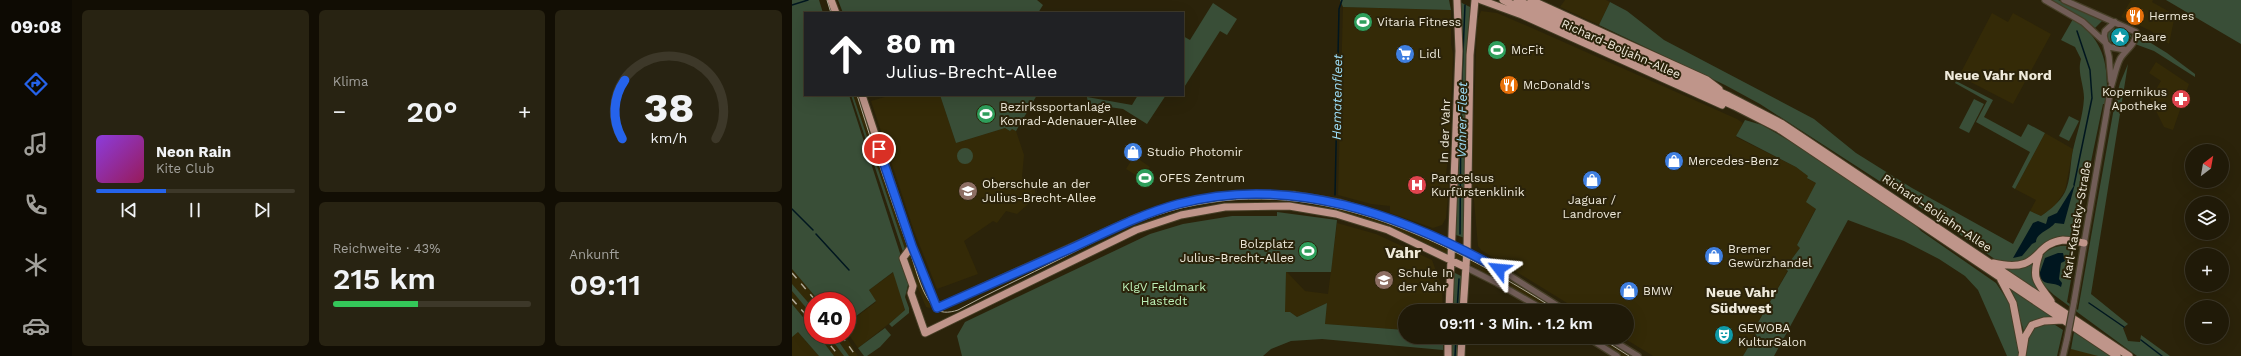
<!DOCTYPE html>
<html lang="de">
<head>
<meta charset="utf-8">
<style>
  body { margin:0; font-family:"Work Sans",sans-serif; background:#282312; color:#f1f3f6; height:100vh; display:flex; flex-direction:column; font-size:15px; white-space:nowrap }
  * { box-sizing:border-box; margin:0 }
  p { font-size:13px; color:#a2a19c }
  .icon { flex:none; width:22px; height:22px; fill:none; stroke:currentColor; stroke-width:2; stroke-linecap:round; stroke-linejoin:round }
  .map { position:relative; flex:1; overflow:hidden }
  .side { display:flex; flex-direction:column; gap:10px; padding:10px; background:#120e04; width:720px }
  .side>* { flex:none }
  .banner { position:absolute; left:12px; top:12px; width:380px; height:84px; border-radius:0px; box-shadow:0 4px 16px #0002,0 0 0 1px #3d3829; background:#202124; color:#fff; overflow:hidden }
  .needle { width:26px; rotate:31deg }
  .controls { position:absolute; left:1393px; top:144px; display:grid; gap:8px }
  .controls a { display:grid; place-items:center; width:44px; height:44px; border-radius:50%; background:#201a08; box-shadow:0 4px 16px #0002,0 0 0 1px #3d3829; font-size:20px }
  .speed { position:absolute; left:12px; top:292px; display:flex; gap:8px; font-size:20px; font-weight:700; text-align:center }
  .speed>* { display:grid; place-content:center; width:52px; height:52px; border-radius:50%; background:#201a08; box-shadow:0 4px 16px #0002,0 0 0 1px #3d3829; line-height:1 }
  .speed .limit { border:6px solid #d22; background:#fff; color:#111 }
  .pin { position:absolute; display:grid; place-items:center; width:34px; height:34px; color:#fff; margin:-17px; border:2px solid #fff; border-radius:50%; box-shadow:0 1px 4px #0007 }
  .me { position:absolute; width:44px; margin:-22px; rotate:299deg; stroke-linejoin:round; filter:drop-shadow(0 0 3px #0008) }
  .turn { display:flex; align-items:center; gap:14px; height:84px; padding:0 16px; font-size:18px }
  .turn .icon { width:52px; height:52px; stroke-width:2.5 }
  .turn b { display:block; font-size:28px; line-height:34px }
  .big { font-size:30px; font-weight:600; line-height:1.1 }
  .side .tile { flex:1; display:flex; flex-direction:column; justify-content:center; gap:6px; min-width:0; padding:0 14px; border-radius:6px; background:#282312 }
  .side .dial { align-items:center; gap:0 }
  .dial svg { height:104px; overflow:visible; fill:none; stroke:#3d3829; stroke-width:7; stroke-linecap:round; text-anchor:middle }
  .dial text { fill:#f1f3f6; stroke:none }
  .song { display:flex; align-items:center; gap:12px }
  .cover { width:48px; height:48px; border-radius:6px; background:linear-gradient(135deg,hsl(270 70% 55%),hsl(330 70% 35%)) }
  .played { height:4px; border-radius:2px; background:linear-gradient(90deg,#2563eb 35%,#3d3829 35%) }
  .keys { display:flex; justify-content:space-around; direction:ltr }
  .heat { display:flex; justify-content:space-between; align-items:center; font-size:22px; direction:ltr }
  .charge { height:6px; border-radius:3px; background:linear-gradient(90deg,#34c759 43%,#3d3829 0) }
  .side .tiles { flex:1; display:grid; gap:10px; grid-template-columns:repeat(3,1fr) }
  .tile:first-child { grid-row:span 2 }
  .trip { position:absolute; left:606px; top:304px; width:236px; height:40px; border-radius:20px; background:#201a08; box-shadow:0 4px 16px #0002,0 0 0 1px #3d3829; font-weight:600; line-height:40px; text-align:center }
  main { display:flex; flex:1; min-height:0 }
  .dock { display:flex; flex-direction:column; width:72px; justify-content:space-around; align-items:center; background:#0d0a03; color:#a2a19c }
  .dock .icon { width:28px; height:28px }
  .dock .active { color:#2563eb }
  .dock b { font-size:18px; color:#f1f3f6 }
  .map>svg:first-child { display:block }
</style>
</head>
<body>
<main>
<nav class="dock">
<b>09:08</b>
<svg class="icon active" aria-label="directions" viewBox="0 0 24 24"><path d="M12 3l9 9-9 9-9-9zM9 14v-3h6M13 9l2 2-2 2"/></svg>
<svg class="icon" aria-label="music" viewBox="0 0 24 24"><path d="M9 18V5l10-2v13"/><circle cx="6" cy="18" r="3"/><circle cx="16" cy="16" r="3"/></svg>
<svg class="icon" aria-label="phone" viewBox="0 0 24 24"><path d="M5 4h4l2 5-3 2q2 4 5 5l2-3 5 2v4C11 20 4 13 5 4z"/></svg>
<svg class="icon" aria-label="climate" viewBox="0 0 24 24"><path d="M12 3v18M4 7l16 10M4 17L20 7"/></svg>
<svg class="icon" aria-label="car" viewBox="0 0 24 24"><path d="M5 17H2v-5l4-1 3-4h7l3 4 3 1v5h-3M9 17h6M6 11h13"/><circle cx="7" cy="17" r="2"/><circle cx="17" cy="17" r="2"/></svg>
</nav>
<section class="side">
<div class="tiles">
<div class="tile">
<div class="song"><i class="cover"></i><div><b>Neon Rain</b><p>Kite Club</p></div></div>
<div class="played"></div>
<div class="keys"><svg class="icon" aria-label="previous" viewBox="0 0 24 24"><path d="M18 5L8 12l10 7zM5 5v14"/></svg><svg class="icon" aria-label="pause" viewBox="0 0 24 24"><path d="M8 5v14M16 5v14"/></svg><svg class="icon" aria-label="next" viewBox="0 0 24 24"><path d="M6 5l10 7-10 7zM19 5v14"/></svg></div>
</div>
<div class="tile"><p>Klima</p>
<div class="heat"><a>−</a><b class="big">20°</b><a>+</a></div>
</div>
<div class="tile dial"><svg viewBox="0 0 100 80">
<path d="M14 69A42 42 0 1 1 86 69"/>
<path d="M14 69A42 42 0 0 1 16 24" stroke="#2563eb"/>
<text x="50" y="56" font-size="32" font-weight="700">38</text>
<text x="50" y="72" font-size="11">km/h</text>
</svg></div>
<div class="tile"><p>Reichweite · 43%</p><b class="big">215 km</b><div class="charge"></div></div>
<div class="tile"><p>Ankunft</p><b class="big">09:11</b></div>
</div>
</section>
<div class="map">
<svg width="1449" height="356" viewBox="0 0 1449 356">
  <rect width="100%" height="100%" fill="#2b230a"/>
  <path fill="#342a07" d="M773,0H814L818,2L807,25L768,7Z
    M1339,0H1361L1360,2L1383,15L1377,44L1359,31L1329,17Z
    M551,7L659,10V44L661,54L658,139L654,175L657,187L654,218L650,225L641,228L598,213V206L579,204L546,195Z
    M689,11L705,13L740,28L945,119L951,123L944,137L1004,167L1017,176L1016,179L1024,183V208L1005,245L1008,248L993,268L996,270L961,331L964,333L951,356H861L830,337H835V311H788L689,250L686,246L680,178L685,22Z
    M1200,13L1216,22L1221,13L1259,34L1221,104L1167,76Z
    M1364,62L1397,84L1381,130L1372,127L1358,99L1369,81L1357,73Z
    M61,95H66L117,248L114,252Z
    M100,95H148L164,143L213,128L218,131L220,128L224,131L232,155L230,177L242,184L244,197L225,214L214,211L205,223L201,221L172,241L186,274L145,289L122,231L79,101Z
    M1253,133L1281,149L1273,191L1262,207L1249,216L1238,211L1244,200L1223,189Z
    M342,156L358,167L350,179L334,169Z
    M525,201L562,209L650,243L655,249L683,260L724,282L769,311H758L678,264L654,253L651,254L598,228L575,220L524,208Z
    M545,223L584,234L640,260L650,287L651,311H613V330L533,324L535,303L505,317L498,312H492L494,271L513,291L536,294Z
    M118,251L136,298L141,305L138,308L134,307L126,288L115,255Z
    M0,269L27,301H21V329L0,304Z
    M102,272L113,311L66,348L55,332V324L84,302L77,290Z
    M0,326L6,332L27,356H0Z
    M26,335H53L66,356H42Z
    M799,337H810L841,356H830Z
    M1279,349L1302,354L1306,356H1277Z"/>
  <path fill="#394e37" d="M0,0H27L31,13H13V95H57L117,281L113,297L117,308V313L100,327L97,324L113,310L101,272L77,290L84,301L55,323V301H27L0,269Z
    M46,0H245L251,5L246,13H51Z
    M548,0H657L659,10L551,7Z
    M1258,0H1266L1311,20L1303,28L1292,19Z
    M1374,0H1449V44Z
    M668,2L678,7L673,136V238L664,235Z
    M818,2L835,11L872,40L1022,119L1064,153L1120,188L1221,244L1238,211L1249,216C1259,209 1267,203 1273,192C1279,180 1278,163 1281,150C1285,132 1291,117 1292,98C1292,84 1285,73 1289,59L1283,47L1269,40L1281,19C1314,41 1317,67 1314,104H1311L1286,224L1279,236L1265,237L1255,242L1238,259L1226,265L1204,260L1143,217L968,104L933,85L807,25Z
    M421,3L445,19L435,35L428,31L391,89V36L398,40Z
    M1327,28L1337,32L1339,36L1335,44L1330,46L1318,42L1314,35L1318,29Z
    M1346,35L1375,53L1403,74V77L1362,51L1343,44Z
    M1336,64L1299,294L1336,324L1331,328L1336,341L1348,342L1349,335L1378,356H1345L1262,295L1246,280C1246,274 1246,266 1248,260C1253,248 1271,242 1281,248L1282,263L1275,302L1286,310L1323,102L1328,83Z
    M1164,81L1201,100L1192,117L1229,137L1236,124L1253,133L1223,189L1220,187L1238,152L1184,122L1195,101L1163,83Z
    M59,95H61L114,252L112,255Z
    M148,95H245L224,131L220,129L218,131L213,128L164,143Z
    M346,95H374L355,124L331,109L296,104L295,97L340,105Z
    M1182,99L1192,104L1177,133L1167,128Z
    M1277,116L1287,121L1277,141L1267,136Z
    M953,120L970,125L1003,144L1120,221L1129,231L1204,283L1218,304L1227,351L1226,356H1215L1186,290L1173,276L1147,259L1112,241L1056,220L982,356H951L964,334L961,331L996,271L993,268L1008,248L1005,245L1024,209L1014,202L1024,183L1015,178L1016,176L1004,167L944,136Z
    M165 156a8 8 0 1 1 16 0a8 8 0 1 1-16 0Z
    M485,212L545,220L539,272H494L493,312H498L505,317L535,303L533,324L613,330V337H651V350L530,339L499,341L479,349L471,356H170L165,336L173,322L358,234L391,224L440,216H485Z
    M1244,259L1243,284L1247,293L1211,268L1231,267Z
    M661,272L669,276L668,311H660Z
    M0,284L21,308V316L0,291Z
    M1219,288L1262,317L1232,332Z
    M0,304L21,329V335H26L42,356H27L6,332L0,337Z
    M1260,323L1271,330L1265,356H1232L1237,335L1246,324Z
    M93,328L99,335L88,347L75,356H72L66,348Z
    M1282,332L1318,356H1306L1279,349Z
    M36,335H42L57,356H52Z
    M659,337H667L666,356H658Z"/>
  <path fill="#00161f" d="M1283,184L1272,224L1263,223C1258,230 1244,233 1244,242L1240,244L1230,256L1221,258L1241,223L1246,221L1254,224L1256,217L1265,213Z
    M1266,253H1271L1273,261L1269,263L1267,279L1270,283L1269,287C1262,281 1251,287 1247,275L1253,258Z"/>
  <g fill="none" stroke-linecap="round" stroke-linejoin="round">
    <path stroke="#00161f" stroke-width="1.5" d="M0,5L16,0
      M1282,185L1300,98L1298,70L1285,31
      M543,195L547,9L550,0
      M0,209L21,230
      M24,234L57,270
      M668,234L669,101L673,5
      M1297,303L1332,327
      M665,311L667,279
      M1349,340L1370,356
      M663,356L664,337"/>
    <defs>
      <path id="minor" d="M1253,0L1291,22L1318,47L1334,50
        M1272,0L1344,32C1344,45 1334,49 1328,59C1324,67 1322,78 1319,87L1282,302
        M1319,81L1317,57L1312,36L1313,31L1323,22
        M661,245L717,275L774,311
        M673,267L705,283L754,311
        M795,337L825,356
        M815,337L846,356
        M1271,356L1275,339"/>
      <path id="major" d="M39,0L44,13
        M689,0L730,15L930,105
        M711,0L942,106L987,129L1325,356
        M725,0L937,96L989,123L1337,356
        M739,0L915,80L927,89
        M70,95L120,246L145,308L344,218L387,204L442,195H501L548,203L586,215L661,245
        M120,246L111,258L121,286L119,293L133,333L344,230L389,215L433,207L497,206L544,214L596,230L673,267
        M1247,255C1239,279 1245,282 1259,301
        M1201,263C1251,274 1239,244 1271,240C1277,240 1286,242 1292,243
        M1209,280L1221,303L1230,350
        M657,311L667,51L665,0
        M671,311L675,251L678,55L683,0
        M656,356V337
        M669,356L670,337
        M1230,356L1233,337L1240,325L1252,321L1271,320"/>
    </defs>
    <use href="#minor" stroke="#463f27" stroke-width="8"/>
    <use href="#major" stroke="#463f27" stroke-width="9"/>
    <use href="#minor" stroke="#715d57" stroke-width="5.5"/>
    <use href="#major" stroke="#bf958a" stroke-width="7"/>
    <path stroke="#b1ab99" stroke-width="1" d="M35,0L39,13
      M65,95C82,150 100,204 120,258C125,273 130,294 141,306C147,314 157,313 166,310C199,292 234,276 268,259C304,241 340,222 378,211C520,171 649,237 766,311
      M807,337L837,356"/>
    <path stroke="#b1ab99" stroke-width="1.5" stroke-dasharray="7 7" stroke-linecap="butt" d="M0,273L24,301
      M0,299L21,323
      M30,335L47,356
      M49,335L64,356"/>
    <defs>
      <path id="minor-bridge" d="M1275,339L1282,302"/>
    </defs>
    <use href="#minor-bridge" stroke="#463f27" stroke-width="8" stroke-linecap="butt"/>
    <use href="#minor-bridge" stroke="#715d57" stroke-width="5.5"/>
  </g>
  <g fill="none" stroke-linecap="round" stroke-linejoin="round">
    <defs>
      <path id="route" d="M87,149L120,246L145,308C190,288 235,268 280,248C315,232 349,214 386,204C498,174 610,215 707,269"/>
    </defs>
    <use href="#route" stroke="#184099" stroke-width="10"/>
    <use href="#route" stroke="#2563eb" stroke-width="7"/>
  </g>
  <defs>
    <symbol id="restaurant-disc" viewBox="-11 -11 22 22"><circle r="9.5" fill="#e8710a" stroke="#2b230a"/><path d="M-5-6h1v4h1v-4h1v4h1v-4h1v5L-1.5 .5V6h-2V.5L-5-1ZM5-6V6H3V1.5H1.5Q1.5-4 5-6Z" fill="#fff"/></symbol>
    <symbol id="stadium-disc" viewBox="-11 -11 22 22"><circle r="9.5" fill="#2e9e5b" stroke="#2b230a"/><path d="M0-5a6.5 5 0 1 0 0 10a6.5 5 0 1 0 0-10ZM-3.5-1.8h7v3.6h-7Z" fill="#fff"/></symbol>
    <symbol id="sight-disc" viewBox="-11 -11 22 22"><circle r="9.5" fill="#0f9aa8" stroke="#2b230a"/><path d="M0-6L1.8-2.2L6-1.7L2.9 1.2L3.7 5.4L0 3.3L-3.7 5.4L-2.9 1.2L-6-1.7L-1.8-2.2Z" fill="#fff"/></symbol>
    <symbol id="supermarket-disc" viewBox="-11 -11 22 22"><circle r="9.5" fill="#3f7fe0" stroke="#2b230a"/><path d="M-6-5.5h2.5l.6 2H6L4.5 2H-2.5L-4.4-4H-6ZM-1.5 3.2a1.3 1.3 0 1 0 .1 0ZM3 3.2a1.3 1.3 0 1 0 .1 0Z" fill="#fff"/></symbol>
    <symbol id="pharmacy-disc" viewBox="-11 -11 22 22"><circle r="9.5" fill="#e0444e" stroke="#2b230a"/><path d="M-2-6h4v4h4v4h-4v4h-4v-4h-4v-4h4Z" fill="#fff"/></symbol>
    <symbol id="shop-disc" viewBox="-11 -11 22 22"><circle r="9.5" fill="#3f7fe0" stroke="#2b230a"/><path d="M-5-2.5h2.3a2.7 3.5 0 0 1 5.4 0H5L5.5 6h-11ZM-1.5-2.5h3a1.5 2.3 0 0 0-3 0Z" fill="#fff"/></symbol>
    <symbol id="hospital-disc" viewBox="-11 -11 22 22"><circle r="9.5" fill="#e0444e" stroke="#2b230a"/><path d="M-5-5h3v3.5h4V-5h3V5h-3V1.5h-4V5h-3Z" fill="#fff"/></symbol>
    <symbol id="school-disc" viewBox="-11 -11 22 22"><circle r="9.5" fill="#8d6e63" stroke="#2b230a"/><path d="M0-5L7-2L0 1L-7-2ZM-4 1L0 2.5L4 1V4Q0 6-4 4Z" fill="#fff"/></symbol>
    <symbol id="theatre-disc" viewBox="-11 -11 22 22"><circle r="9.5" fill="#0f9aa8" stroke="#2b230a"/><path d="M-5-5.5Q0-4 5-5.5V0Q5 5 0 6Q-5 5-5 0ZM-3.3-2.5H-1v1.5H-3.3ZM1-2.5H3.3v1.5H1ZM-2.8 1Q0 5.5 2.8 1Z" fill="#fff"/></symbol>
  </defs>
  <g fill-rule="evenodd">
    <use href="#restaurant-disc" x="1332" y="5" width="22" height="22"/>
    <use href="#stadium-disc" x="560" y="11" width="22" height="22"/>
    <use href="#sight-disc" x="1317" y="26" width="22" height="22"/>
    <use href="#stadium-disc" x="694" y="39" width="22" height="22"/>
    <use href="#supermarket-disc" x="602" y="43" width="22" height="22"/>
    <use href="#restaurant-disc" x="706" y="74" width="22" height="22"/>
    <use href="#pharmacy-disc" x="1378" y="88" width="22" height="22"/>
    <use href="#stadium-disc" x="183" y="103" width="22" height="22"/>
    <use href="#shop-disc" x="330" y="141" width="22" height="22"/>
    <use href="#shop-disc" x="871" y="150" width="22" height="22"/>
    <use href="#stadium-disc" x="342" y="167" width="22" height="22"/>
    <use href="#shop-disc" x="789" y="169" width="22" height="22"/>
    <use href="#hospital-disc" x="614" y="174" width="22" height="22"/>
    <use href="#school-disc" x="165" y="180" width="22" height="22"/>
    <use href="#stadium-disc" x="505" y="240" width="22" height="22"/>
    <use href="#shop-disc" x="911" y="245" width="22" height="22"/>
    <use href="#school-disc" x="581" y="269" width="22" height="22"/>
    <use href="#shop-disc" x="826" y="280" width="22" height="22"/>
    <use href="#theatre-disc" x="921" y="324" width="22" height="22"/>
  </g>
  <g text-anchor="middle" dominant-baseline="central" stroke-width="4" stroke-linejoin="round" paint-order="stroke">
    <g font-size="12" fill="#efeadb" stroke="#2b230a" text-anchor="start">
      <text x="1357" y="16">Hermes</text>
      <text x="585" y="22">Vitaria Fitness</text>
      <text x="1342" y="37">Paare</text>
      <text x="719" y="50">McFit</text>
      <text x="627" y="54">Lidl</text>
      <text x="731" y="85">McDonald's</text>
      <text x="1375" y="92" text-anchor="end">Kopernikus<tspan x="1375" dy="14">Apotheke</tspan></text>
      <text x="208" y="107">Bezirkssportanlage<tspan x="208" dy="14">Konrad-Adenauer-Allee</tspan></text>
      <text x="355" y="152">Studio Photomir</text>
      <text x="896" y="161">Mercedes-Benz</text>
      <text x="367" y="178">OFES Zentrum</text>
      <text x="639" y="178">Paracelsus<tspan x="639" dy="14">Kurfürstenklinik</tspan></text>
      <text x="190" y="184">Oberschule an der<tspan x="190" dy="14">Julius-Brecht-Allee</tspan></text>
      <text x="800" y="200" text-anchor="middle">Jaguar /<tspan x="800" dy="14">Landrover</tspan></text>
      <text x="502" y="244" text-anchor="end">Bolzplatz<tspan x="502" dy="14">Julius-Brecht-Allee</tspan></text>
      <text x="936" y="249">Bremer<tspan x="936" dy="14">Gewürzhandel</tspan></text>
      <text x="606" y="273">Schule In<tspan x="606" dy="14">der Vahr</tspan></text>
      <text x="851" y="291">BMW</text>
      <text x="946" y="328">GEWOBA<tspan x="946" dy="14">KulturSalon</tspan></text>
    </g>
    <g font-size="12" fill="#efeadb" stroke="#2b230a">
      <text transform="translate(829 49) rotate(24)">Richard-Boljahn-Allee</text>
      <text transform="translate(653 131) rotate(-88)">In der Vahr</text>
      <text transform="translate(1145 213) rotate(34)">Richard-Boljahn-Allee</text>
      <text transform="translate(1285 220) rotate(-80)">Karl-Kautsky-Straße</text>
    </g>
    <g font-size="12" fill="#bdf1b8" stroke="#2b230a">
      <text x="372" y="287">KlgV Feldmark<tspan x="372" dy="14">Hastedt</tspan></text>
    </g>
    <g font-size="13" font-style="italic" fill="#9dddf7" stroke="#2b230a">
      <text transform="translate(545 97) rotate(-89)">Hematenfleet</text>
      <text transform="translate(670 120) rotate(-89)">Vahrer Fleet</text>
    </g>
    <g font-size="14" font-weight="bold" fill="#efeadb" stroke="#2b230a">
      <text x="1206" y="75">Neue Vahr Nord</text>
      <text x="949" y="292">Neue Vahr<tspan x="949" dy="16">Südwest</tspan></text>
    </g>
    <g font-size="16" font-weight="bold" fill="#efeadb" stroke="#2b230a">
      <text x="611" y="252">Vahr</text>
    </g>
  </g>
</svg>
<div class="controls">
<a><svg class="needle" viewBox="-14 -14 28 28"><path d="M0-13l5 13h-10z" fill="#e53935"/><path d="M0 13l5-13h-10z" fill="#a2a19c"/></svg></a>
<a><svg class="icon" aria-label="layers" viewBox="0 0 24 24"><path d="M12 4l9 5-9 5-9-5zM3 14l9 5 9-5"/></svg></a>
<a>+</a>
<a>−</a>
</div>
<div class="speed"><div class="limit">40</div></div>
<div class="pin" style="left:87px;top:149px;background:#d93025"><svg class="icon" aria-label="arrive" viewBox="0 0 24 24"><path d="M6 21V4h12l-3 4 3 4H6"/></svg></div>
<svg class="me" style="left:707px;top:269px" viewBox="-20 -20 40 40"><path d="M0-17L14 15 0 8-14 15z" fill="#2563eb" stroke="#fff" stroke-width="4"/></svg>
<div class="trip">09:11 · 3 Min. · 1.2 km</div>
<div class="banner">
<div class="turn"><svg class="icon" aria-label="ahead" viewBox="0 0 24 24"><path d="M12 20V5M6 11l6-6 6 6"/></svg><div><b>80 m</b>Julius-Brecht-Allee</div></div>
</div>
</div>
</main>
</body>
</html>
